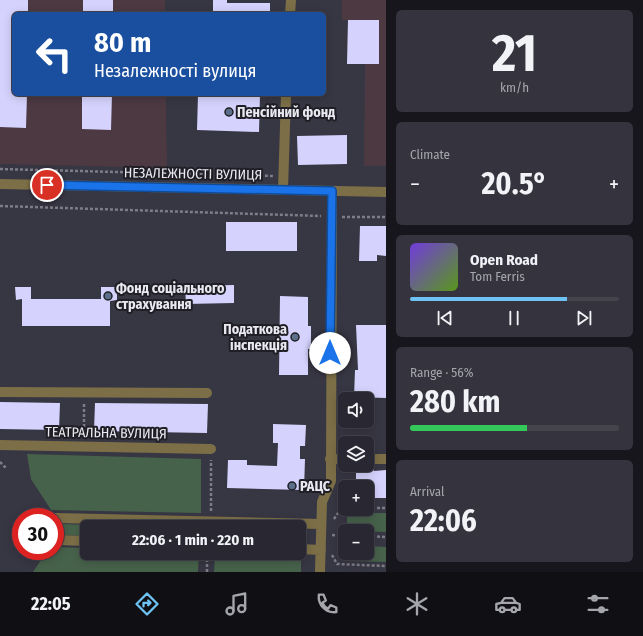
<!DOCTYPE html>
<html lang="en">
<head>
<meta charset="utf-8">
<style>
  body { margin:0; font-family:"Fira Sans Condensed",sans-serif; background:#35343e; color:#f1f3f6; height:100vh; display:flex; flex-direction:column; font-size:15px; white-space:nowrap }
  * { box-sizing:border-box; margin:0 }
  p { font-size:13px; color:#a5a6ac }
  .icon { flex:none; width:22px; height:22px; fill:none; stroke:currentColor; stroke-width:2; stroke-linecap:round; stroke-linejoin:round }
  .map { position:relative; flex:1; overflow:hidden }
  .drawer { display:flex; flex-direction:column; gap:10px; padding:10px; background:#17161c; width:257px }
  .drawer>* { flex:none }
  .guide { position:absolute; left:12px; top:12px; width:314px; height:84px; border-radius:6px; box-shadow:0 2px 10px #0003,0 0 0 1px #45444d; background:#1a4fa0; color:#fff; overflow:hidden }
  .controls { position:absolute; left:338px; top:392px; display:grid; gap:8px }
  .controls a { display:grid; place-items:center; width:36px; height:36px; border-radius:6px; background:#292832; box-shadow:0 2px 10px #0003,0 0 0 1px #45444d; font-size:20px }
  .speed { position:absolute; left:12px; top:508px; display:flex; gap:8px; font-size:20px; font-weight:700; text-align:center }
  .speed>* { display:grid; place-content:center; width:52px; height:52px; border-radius:50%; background:#292832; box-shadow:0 2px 10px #0003,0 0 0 1px #45444d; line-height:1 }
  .speed .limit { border:6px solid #d22; background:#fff; color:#111 }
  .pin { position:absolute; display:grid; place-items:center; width:34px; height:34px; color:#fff; margin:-17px; border:2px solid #fff; border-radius:50%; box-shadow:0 1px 4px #0007 }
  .me { position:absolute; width:44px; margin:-22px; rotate:0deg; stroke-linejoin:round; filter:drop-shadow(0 0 3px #0008) }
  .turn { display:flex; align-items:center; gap:14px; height:84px; padding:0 16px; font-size:18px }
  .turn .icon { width:52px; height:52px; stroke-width:2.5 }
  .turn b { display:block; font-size:28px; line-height:34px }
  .big { font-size:30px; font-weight:700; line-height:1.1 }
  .drawer .widget { flex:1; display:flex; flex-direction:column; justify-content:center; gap:6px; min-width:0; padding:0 14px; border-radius:6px; background:#35343e }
  .drawer .dial { align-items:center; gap:0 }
  .dial b { font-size:52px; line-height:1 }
  .song { display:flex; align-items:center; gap:12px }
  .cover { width:48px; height:48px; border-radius:6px; background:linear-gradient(135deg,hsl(260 70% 55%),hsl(90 70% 35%)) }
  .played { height:4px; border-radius:2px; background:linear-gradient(90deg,#6fc2f4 75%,#45444d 75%) }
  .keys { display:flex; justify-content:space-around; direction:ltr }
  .heat { display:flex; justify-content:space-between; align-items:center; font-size:22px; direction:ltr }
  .charge { height:6px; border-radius:3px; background:linear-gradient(90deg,#34c759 56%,#45444d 0) }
  .trip { position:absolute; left:80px; top:520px; width:226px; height:40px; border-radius:6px; background:#292832; box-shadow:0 2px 10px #0003,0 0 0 1px #45444d; font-weight:700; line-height:40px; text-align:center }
  .tab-bar { display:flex; height:64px; justify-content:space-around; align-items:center; background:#101014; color:#a5a6ac }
  .tab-bar .icon { width:28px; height:28px }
  .tab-bar .on { color:#6fc2f4 }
  .tab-bar b { font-size:18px; color:#f1f3f6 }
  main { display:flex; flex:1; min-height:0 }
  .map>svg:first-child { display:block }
</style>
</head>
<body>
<main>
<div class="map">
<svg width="386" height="572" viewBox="0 0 386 572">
  <rect width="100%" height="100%" fill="#373643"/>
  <path fill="#4c3942" d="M0,0H165V14H14V94H166L167,168L0,164Z
    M342,0H386V166H364L365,64H347L348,20H342Z"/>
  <path fill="#47624b" d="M27,454L201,459V513L51,510L31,479Z
    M347,513H386V532L347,531Z
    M61,524L119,526V527H87V536L60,535Z
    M367,546L386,547V562L346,561V553H367Z
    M55,547L87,548V553H199L198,572H33L47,551H55Z
    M215,555L301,556V572H214Z"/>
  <path fill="#d5d3fd" d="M0,0H28V14H14V94H27L26,128L0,127Z
    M83,0H113V14H83Z
    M213,0H227V3H270V14H213Z
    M348,20H379V64H347Z
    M82,94H112L111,130L82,129Z
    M198,94H260L259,132L197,130Z
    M347,135V164L298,165L297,136Z
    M226,222H297V251H226Z
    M360,226H386V256L377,255V261H359Z
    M234,285V303L186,304L185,286Z
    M15,287H31V299H101V287H117V300L110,301V326H22V299L16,300Z
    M280,296L308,297V326H311V349H308V375H279Z
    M356,325H386V398L354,397L355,370H358Z
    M0,402L60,403L59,430L0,429Z
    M95,403L208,404L207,433L94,431Z
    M273,424L306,425L305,446H300V459H305L304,490L227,488L228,460H247V465L277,466L278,443H273Z
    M374,466V471L386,470V498H367V487H356V467Z"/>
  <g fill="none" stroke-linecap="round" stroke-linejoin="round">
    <path stroke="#7d7c87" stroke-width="2.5" stroke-dasharray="3 2" stroke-linecap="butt" d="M0,169L274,176
      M0,206L321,216
      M342,217H386
      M84,404V435
      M0,462L6,468
      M367,508H386
      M211,511V460
      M334,519L342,507H345
      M332,535L345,536
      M367,536L386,537
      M332,555L337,564L386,566
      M207,572V553"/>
    <path stroke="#7c6f47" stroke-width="10" d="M290,14L291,0
      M0,184L386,192
      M283,190L286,94
      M0,392L207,393
      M0,445L211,449
      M330,459H345
      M367,459H386
      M55,518L321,524
      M55,540L87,541
      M299,549L321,550
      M320,572L322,502L331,481L332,191"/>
  </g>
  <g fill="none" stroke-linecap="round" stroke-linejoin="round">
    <defs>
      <path id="route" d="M47,185L332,191L330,353"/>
    </defs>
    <use href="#route" stroke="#114b97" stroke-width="10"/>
    <use href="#route" stroke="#1a73e8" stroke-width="7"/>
  </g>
  <g fill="#5c6f8a" stroke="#1f1e24" stroke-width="1.5">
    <circle cx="229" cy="112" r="4"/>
    <circle cx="108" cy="296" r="4"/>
    <circle cx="295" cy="337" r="4"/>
    <circle cx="292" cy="486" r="4"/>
  </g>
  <g text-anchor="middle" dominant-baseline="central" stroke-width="4" stroke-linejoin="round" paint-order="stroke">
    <g font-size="14" font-weight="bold" fill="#eae9f2" stroke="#1f1e24" text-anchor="start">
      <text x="237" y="112">Пенсійний фонд</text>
      <text x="116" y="288">Фонд соціального<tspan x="116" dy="16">страхування</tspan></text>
      <text x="287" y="329" text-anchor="end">Податкова<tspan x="287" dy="16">інспекція</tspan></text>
      <text x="300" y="486">РАЦС</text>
    </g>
    <g font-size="14" fill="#eae9f2" stroke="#1f1e24">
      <text transform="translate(193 174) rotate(1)">НЕЗАЛЕЖНОСТІ ВУЛИЦЯ</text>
      <text transform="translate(106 433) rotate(1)">ТЕАТРАЛЬНА ВУЛИЦЯ</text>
    </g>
  </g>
</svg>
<div class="controls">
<a><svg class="icon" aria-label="sound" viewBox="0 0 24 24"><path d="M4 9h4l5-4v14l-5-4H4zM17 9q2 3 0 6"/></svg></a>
<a><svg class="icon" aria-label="layers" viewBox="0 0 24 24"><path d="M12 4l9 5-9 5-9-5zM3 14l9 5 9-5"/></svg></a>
<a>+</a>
<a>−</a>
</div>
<div class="speed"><div class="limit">30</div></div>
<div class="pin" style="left:47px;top:185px;background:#d93025"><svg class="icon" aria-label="arrive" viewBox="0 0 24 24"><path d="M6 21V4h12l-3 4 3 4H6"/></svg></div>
<svg class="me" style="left:330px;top:353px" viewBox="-20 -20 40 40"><circle r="19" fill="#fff"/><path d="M0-13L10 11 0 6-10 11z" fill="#1a73e8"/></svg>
<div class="trip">22:06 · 1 min · 220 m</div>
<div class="guide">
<div class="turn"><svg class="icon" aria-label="left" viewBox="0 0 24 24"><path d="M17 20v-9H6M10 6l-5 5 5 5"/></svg><div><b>80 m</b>Незалежності вулиця</div></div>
</div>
</div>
<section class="drawer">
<div class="widget dial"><b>21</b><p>km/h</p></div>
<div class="widget"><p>Climate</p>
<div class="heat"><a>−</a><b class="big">20.5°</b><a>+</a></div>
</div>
<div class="widget">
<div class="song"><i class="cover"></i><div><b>Open Road</b><p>Tom Ferris</p></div></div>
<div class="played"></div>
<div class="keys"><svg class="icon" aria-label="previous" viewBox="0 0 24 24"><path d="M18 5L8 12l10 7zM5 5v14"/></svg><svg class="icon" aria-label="pause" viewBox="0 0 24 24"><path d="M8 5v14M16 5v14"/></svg><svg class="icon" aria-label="next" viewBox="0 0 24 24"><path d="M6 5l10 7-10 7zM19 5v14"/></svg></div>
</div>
<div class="widget"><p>Range · 56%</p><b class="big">280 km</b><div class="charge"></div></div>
<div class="widget"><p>Arrival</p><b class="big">22:06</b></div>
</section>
</main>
<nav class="tab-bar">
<b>22:05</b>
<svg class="icon on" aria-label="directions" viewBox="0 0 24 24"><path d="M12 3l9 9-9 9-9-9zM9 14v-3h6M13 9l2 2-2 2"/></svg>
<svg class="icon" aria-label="music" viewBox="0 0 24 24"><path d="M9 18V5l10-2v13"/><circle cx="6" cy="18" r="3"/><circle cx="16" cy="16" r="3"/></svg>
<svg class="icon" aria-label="phone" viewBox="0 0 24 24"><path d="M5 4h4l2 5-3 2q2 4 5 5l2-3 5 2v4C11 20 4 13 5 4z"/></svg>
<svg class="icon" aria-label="climate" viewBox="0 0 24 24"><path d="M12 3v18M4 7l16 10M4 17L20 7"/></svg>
<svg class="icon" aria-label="car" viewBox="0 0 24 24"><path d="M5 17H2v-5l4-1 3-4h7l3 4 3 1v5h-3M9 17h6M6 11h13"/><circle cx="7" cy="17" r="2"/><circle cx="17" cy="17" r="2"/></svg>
<svg class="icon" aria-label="filters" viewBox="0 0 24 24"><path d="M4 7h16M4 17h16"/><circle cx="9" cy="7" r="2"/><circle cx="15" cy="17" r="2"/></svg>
</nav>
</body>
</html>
